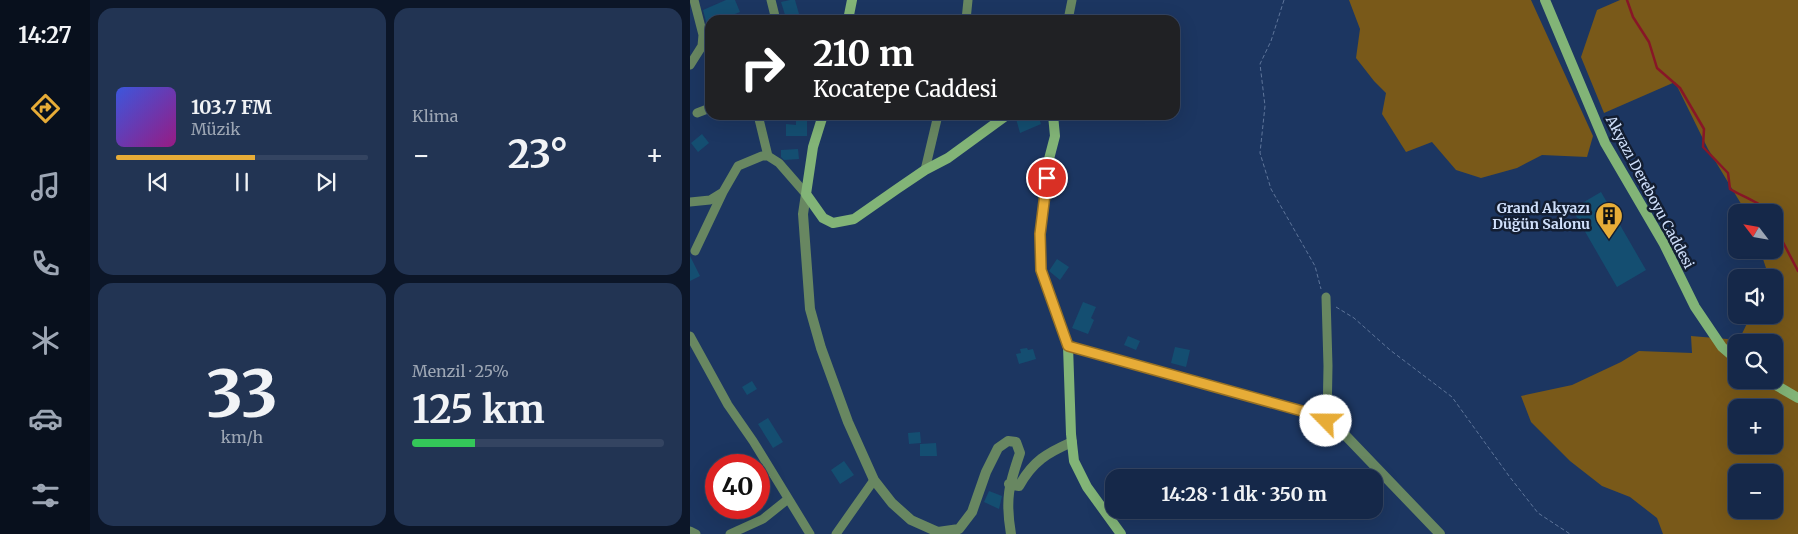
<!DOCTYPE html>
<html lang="tr">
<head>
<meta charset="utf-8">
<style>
  body { margin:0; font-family:Merriweather,serif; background:#223453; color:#f1f3f6; height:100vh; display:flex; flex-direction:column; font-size:19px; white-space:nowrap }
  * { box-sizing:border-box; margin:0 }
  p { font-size:16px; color:#9da6b4 }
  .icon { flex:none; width:28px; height:28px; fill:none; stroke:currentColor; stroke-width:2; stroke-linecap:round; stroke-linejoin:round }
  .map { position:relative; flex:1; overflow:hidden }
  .details { display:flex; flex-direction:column; gap:8px; padding:8px; background:#0c1628; width:600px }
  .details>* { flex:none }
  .guide { position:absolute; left:15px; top:15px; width:475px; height:105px; border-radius:15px; box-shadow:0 5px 20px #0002,0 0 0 1px #344461; background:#202124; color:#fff; overflow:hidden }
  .needle { width:32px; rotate:301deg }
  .controls { position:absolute; left:1038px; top:204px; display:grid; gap:10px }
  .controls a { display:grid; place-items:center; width:55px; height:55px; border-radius:10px; background:#152849; box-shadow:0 5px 20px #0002,0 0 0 1px #344461; font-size:25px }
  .speed { position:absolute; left:15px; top:454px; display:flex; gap:10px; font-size:25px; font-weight:700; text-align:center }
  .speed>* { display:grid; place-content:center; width:65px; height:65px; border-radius:50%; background:#152849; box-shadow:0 5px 20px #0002,0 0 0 1px #344461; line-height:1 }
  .speed .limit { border:8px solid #d22; background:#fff; color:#111 }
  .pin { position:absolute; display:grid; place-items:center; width:42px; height:42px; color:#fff; margin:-21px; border:2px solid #fff; border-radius:50%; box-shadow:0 1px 5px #0007 }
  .me { position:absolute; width:55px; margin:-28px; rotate:293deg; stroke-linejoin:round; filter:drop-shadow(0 0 4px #0008) }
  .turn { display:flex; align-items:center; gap:18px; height:105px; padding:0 25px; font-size:22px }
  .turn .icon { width:65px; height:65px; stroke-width:2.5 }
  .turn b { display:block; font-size:35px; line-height:42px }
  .big { font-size:38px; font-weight:700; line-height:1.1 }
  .details .card { flex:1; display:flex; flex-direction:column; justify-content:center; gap:8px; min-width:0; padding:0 18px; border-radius:15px; background:#223453 }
  .details .dial { align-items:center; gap:0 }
  .dial b { font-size:65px; line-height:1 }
  .song { display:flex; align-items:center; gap:15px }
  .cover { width:60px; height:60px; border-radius:8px; background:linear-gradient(135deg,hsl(230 70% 55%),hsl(310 70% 35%)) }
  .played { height:5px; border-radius:2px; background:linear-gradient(90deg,#e7ac37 55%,#344461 55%) }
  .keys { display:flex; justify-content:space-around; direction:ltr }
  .heat { display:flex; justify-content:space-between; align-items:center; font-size:28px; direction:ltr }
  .charge { height:8px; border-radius:4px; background:linear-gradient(90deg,#34c759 25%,#344461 0) }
  .details .tiles { flex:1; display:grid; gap:8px; grid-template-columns:repeat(2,1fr) }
  .trip { position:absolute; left:415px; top:469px; width:278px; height:50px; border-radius:15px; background:#152849; box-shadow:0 5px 20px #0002,0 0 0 1px #344461; font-weight:700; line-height:50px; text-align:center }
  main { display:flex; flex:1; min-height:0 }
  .tab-bar { display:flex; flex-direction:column; width:90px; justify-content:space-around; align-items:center; background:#08101d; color:#9da6b4 }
  .tab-bar .icon { width:35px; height:35px }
  .tab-bar .active { color:#e7ac37 }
  .tab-bar b { font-size:22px; color:#f1f3f6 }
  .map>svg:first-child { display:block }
</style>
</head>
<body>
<main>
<nav class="tab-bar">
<b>14:27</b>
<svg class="icon active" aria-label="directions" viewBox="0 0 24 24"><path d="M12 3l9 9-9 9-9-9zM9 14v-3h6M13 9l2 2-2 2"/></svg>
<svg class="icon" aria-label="music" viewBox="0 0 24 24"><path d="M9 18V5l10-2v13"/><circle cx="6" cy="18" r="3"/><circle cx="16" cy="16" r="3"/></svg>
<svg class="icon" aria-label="phone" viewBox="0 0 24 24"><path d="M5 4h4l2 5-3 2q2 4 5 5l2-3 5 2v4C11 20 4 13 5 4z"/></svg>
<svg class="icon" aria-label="climate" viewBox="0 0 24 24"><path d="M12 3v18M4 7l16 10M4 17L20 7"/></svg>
<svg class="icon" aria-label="car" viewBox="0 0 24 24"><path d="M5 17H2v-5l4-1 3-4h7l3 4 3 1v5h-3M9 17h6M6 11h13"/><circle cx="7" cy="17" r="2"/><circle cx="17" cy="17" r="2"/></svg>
<svg class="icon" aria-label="filters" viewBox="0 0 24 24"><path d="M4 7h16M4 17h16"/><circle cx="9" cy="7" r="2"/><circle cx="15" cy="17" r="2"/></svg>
</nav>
<section class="details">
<div class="tiles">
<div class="card">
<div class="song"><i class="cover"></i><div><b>103.7 FM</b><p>Müzik</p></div></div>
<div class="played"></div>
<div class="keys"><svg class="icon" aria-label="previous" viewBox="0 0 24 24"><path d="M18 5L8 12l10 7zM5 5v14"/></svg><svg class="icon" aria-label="pause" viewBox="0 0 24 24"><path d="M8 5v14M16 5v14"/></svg><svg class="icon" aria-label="next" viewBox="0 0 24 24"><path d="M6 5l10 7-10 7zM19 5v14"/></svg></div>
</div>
<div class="card"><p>Klima</p>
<div class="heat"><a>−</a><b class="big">23°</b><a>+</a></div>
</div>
<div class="card dial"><b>33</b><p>km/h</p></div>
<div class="card"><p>Menzil · 25%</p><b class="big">125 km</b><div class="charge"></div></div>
</div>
</section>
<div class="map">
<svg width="1108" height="534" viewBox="0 0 1108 534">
  <rect width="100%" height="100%" fill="#1c3661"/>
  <path fill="#795919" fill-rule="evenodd" d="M659,0H841L903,136L897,157L852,155L827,168L791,178L766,170L742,142L716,152L692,114L696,93L684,81L666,58L670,29Z
    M930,0H1108V534H973L967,518L940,497L912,486L880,461L841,422L831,396L882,385L931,362L949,351L1002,353L1001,336L1049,340L1061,315H1084V278L1079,277L1070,250H1084V212H1056L1018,149L985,82L914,113L891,57L907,10ZM1046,342H1084V380H1046ZM1046,408H1084V445H1046ZM1046,472H1084V510H1046Z"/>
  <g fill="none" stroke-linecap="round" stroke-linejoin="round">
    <path stroke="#881627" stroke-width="2.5" d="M937,0L943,17L959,42L967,68L990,88L1014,129L1013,147L1038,173L1040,189C1051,196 1071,202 1077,212
      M1084,225L1108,271"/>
  </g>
  <path fill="#144e71" d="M36,0H45L50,12L30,20H20L19,33L13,10Z
    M100,0H105L109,14L96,18L91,2Z
    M106,115H119V121H117V136H96V124L106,125Z
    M325,115H348L351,124L330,133Z
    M12,134L19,143L8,152L1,143Z
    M108,149L109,159L94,160L91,157V150Z
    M911,192L956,270L927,287L882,209Z
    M0,256L10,276L0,281Z
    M367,259L379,267L370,280L359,271Z
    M393,302L406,307L401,318L404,320L398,334L382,328Z
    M438,336L450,341L446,350L434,345Z
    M485,347L500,350L496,367L481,363Z
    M337,348L338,350L343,349L346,359L329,364L326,354L331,353L330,349Z
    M62,381L67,389L57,395L52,387Z
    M78,418L93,442L83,448L68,424Z
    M230,432L231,443L219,444L218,433Z
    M246,443L247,456H230V444Z
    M55,455L62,465H42Z
    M154,461L164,475L150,484L141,470Z
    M299,491L312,496L309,509L294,502Z"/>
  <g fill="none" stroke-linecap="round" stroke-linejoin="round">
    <path stroke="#5e759a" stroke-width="1" stroke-dasharray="4 2.5" stroke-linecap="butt" d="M594,0L581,41L570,64L575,106L570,153L581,189L625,266L631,289
      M646,307L664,318L700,350L762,397L819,476L848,513L880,534"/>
    <path stroke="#688761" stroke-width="9" d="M81,0L86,20
      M276,20L278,0
      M378,20L382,0
      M0,65L12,46L13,35L4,0
      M7,113L20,108
      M68,115L78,156
      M235,170L248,115
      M0,202L20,200L33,192L48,166L72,156H78L89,163L116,194
      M5,251L33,192
      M636,297L638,366L637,421
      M0,336L38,405L63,441L120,534
      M0,531L6,534
      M40,534L73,519L98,499
      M146,534L184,480"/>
    <path stroke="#688761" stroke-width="10" d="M116,194L113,214L120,309L131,348L158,422L184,480L202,503L221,520L248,532L269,529L282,512L296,472L308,448L318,441L326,442L330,453C319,485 315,499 321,534
      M378,346L612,411L637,421L656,436L750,534
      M319,484L329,486C343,461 357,453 382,442"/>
    <path stroke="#82b477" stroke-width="10" d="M855,0L915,143L974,244L1005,307L1032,347L1046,359
      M158,20L162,0
      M133,115L123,147L116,194L133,218L143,223L164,219L207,189L235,170L258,158L317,115
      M363,115L365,136L359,159L350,233L351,270L378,346L381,434L384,461L397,487L431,534
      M1077,380L1108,398"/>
  </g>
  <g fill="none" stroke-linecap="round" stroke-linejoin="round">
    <defs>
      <path id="route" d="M357,178L350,234L351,270L378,346L612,411L636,421"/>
    </defs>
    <use href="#route" stroke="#967024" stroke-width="12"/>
    <use href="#route" stroke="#e7ac37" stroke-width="9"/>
  </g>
  <defs>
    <symbol id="building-pin" viewBox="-11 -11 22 30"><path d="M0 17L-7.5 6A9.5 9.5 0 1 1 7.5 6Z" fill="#e7ac37" stroke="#131e32"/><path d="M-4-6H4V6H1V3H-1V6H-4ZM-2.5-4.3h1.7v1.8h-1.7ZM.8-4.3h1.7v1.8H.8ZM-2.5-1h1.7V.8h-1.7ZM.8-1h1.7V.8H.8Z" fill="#111"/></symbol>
  </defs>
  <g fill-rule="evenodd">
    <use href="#building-pin" x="903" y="200" width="32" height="43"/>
  </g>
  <g text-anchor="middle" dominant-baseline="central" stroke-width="5" stroke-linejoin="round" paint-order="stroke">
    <g font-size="14" fill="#d0e0fb" stroke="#131e32">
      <text transform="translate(960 192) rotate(62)">Akyazı Dereboyu Caddesi</text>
    </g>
    <g font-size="14" font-weight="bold" fill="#d0e0fb" stroke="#131e32" text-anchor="end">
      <text x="900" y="208">Grand Akyazı<tspan x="900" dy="16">Düğün Salonu</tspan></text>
    </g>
  </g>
</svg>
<div class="controls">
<a><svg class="needle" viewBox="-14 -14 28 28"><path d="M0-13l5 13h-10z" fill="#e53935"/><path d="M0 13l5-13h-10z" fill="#9da6b4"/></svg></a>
<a><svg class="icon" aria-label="sound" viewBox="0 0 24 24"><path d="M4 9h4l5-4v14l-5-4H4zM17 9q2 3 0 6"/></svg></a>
<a><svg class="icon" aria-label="search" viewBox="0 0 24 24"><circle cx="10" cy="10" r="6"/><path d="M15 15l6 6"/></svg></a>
<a>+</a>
<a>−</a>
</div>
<div class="speed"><div class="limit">40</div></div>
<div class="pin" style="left:357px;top:178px;background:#d93025"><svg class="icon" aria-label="arrive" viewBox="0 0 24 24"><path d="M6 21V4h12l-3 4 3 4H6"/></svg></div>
<svg class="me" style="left:636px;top:421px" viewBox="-20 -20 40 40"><circle r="19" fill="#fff"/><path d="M0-13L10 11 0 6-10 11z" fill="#e7ac37"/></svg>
<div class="trip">14:28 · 1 dk · 350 m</div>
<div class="guide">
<div class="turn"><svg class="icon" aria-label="right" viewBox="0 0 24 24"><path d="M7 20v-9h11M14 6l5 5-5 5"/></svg><div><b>210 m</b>Kocatepe Caddesi</div></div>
</div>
</div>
</main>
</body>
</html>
